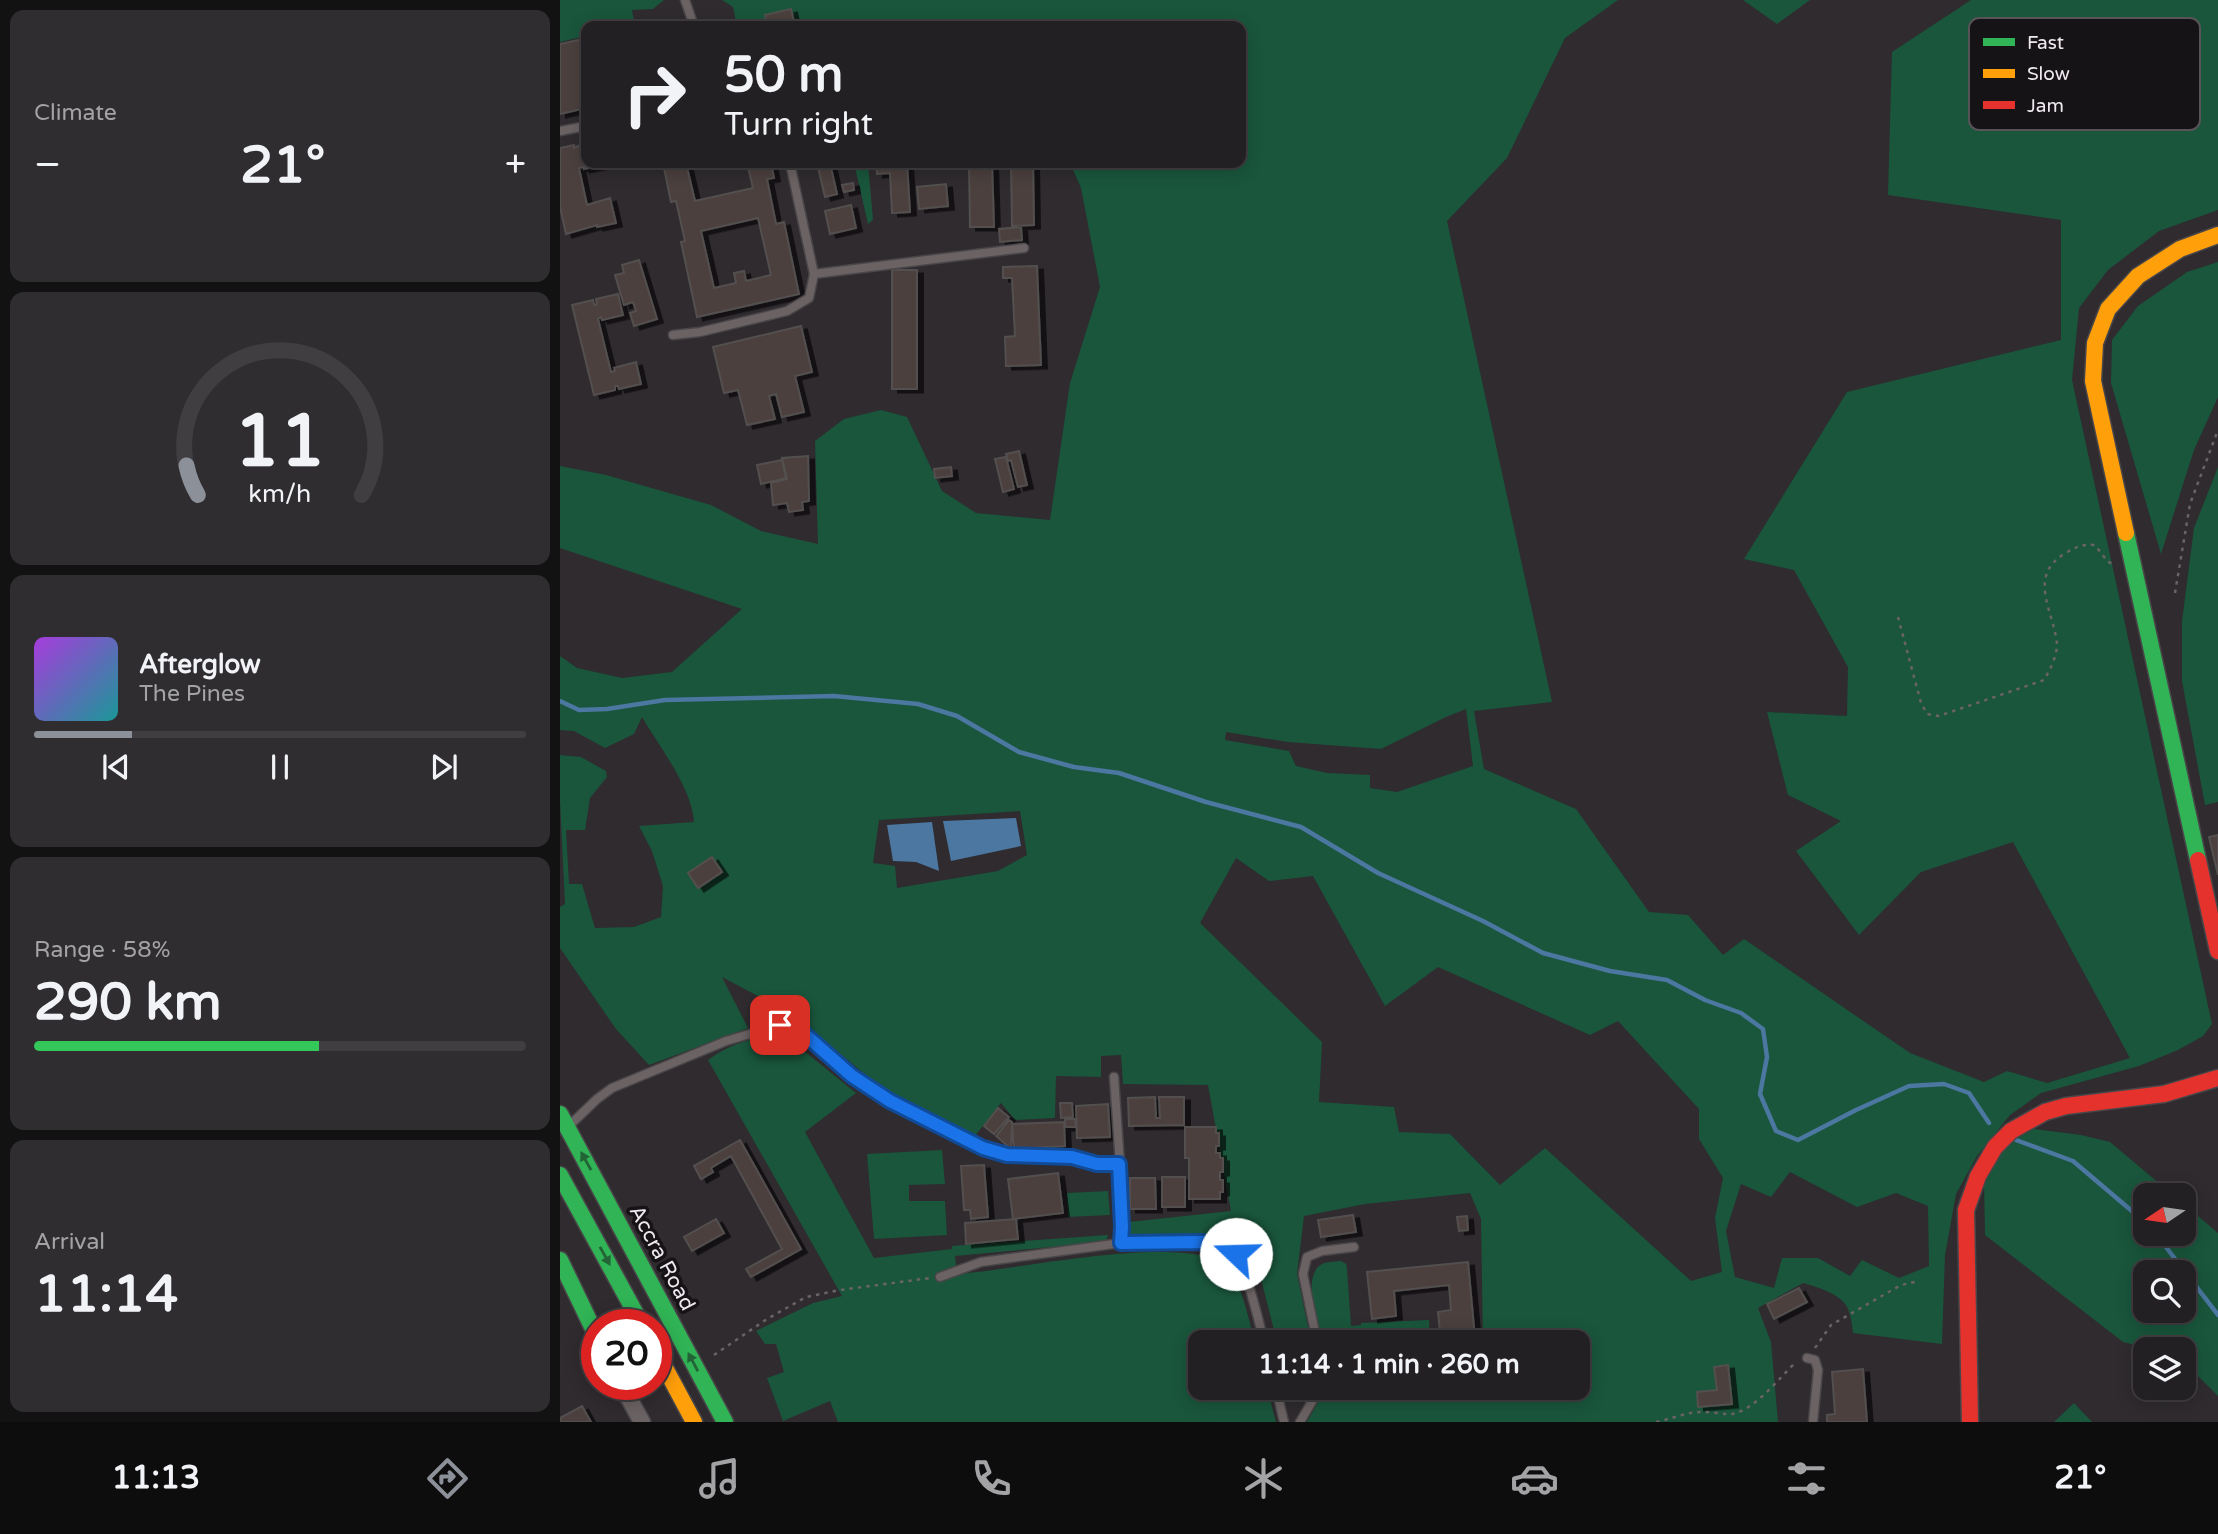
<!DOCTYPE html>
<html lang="en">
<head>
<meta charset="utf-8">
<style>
  body { margin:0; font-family:"Varela Round",sans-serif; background:#2f2d30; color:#f1f3f6; height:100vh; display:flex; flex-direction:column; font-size:26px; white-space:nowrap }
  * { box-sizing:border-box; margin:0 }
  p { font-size:23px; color:#a3a3a6 }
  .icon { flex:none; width:38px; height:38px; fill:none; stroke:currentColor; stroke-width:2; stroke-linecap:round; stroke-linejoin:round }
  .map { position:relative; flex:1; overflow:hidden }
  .side { display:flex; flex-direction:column; gap:10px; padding:10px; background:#131213; width:560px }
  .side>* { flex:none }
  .hud { position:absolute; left:21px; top:21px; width:665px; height:147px; border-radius:14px; box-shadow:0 4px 18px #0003,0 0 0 2px #403e41; background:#232023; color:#f1f3f6; overflow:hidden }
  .needle { width:46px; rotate:257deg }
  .buttons { position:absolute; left:1573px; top:1183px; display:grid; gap:14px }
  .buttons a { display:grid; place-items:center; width:63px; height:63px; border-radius:14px; background:#232023; box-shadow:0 4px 18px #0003,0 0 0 2px #403e41; font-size:35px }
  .speed { position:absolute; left:21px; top:1309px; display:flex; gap:14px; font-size:35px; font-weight:700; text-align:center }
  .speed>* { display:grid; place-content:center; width:91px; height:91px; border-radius:50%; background:#232023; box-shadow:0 4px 18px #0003,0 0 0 2px #403e41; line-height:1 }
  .speed .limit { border:10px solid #d22; background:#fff; color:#111 }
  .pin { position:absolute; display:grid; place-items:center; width:60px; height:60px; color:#fff; margin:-30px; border-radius:14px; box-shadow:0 4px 10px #0006 }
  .me { position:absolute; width:77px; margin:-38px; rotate:291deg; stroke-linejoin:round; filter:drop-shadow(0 0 5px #0008) }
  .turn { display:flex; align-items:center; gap:24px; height:147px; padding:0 28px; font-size:32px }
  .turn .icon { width:91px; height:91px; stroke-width:2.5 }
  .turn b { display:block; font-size:49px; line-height:60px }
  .big { font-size:52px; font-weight:700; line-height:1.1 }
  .side .card { flex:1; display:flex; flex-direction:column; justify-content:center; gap:10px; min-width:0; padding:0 24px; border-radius:14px; background:#2f2d30 }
  .side .dial { align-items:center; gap:0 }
  .dial svg { height:182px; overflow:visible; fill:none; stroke:#403e41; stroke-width:7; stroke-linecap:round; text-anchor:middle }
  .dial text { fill:#f1f3f6; stroke:none }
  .song { display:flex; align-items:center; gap:21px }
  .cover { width:84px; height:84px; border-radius:10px; background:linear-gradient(135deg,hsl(280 70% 55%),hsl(180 70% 35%)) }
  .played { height:7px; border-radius:4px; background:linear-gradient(90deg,#8c9099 20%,#403e41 20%) }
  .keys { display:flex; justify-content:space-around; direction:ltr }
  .heat { display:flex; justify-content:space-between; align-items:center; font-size:38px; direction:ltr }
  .charge { height:10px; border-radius:5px; background:linear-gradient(90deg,#34c759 58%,#403e41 0) }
  .trip { position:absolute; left:628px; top:1330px; width:402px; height:70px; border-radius:14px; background:#232023; box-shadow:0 4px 18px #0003,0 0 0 2px #403e41; font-weight:700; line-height:70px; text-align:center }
  .tabs { display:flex; height:112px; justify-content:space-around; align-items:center; background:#0e0d0e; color:#a3a3a6 }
  .tabs .icon { width:49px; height:49px }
  .tabs .active { color:#8c9099 }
  .tabs b { font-size:32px; color:#f1f3f6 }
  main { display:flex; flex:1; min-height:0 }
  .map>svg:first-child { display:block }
</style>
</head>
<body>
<main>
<section class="side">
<div class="card"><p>Climate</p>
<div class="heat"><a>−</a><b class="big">21°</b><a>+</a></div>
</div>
<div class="card dial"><svg viewBox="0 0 100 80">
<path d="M14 69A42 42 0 1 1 86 69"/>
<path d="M14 69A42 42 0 0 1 9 56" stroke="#8c9099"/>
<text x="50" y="56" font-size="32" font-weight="700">11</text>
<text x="50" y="72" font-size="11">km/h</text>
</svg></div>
<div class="card">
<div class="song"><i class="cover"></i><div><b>Afterglow</b><p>The Pines</p></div></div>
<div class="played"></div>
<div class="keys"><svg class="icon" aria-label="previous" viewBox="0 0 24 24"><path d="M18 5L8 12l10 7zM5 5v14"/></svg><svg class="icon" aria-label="pause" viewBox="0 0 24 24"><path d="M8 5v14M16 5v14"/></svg><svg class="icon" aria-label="next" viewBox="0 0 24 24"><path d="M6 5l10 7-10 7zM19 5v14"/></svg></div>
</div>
<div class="card"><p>Range · 58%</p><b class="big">290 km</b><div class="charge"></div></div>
<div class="card"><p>Arrival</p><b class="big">11:14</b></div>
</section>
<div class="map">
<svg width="1658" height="1422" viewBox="0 0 1658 1422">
  <defs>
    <filter id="shadow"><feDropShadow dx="6" dy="3.5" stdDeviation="0" flood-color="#0009"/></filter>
  </defs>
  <rect width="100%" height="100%" fill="#2f2b2f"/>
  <path fill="#19563c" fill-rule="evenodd" d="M0,0H104L93,9L72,10L75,26H26V36L0,42Z
    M162,0H1058L1005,38L947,158L887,221L992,702L914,711L924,769L1016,809L1089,912L1128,915L1163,955L1184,939L1350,1053L1424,1082L1447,1071L1487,1083L1570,1058L1453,842L1361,872L1299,935L1236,851L1281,821L1228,795L1207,712L1287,716L1288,667L1234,570L1184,559L1287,392L1501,340V220L1328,195L1332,52L1411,0H1658V210L1599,231L1548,270L1519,308L1512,380L1652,1024L1643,1036L1618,1050L1579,1066L1481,1093L1450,1115L1417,1156L1396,1194L1385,1255L1382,1344L1293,1333C1292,1325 1291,1316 1288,1309C1282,1294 1257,1287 1243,1283L1198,1308L1211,1342L1218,1422H747L759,1401L763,1388H1018V1342H923L921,1219L910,1193L805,1204L744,1216L737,1274L751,1342H717L700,1275L688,1253L655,1238L635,1236L577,1239H569L565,1235L569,1222L671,1211L648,1085L563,1084L561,1055L541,1056V1077L496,1076L495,1118L455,1120L441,1103L414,1137L323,1089L232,1014L162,977L188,1028L89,1065L56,1029L0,948V907L5,904L0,801V755L21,757L46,771L47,777L30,798L25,830H6L9,884H22L35,928L74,927L101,917L103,886L92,851L79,826L134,822C132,788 99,746 82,717L74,734L45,748L14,731L0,730V656L17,668L62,678L112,672L182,609L0,548V466L46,475L151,505L201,531L258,544L255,441L284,419L321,410L347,417L382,491L416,513L490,520L510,383L540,287L521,188L510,163H681V26H177L173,7ZM906,709L913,766L837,792L810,788V775L767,773L736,766L729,751L665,740L666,732L728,742L821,749L886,717ZM460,811L467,855L438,871L337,888L335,866L313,863L319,820ZM676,858L709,881L753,876L825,1006L878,967L1030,1035L1058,1021L1139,1109V1139L1163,1178L1155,1218L1162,1272L1131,1281L985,1148L940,1185L890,1134L839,1132L834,1107L759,1102L762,1042L640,923ZM1230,1172L1297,1207L1336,1193L1368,1206L1369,1266L1339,1278L1302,1260L1290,1276L1258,1258H1222L1214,1288L1175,1277L1166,1231L1181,1184L1211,1197Z
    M1183,0H1250L1217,24Z
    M294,163H308L313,220L308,224Z
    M1658,262V397L1634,450L1601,554L1551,383L1552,340L1578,306L1627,272Z
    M1658,467V802L1645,805L1622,681V621L1634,528Z
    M220,1034L228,1038L296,1093L245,1132L314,1258L392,1249V1246L548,1235L546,1242L395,1256L397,1274C451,1271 629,1231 667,1267C682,1282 689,1322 695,1342H640V1388H707L716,1422H278L270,1401L223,1421L207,1378L224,1372L216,1344H205L196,1331L253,1303L282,1296L148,1060C169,1044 194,1038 220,1034Z
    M1474,1129L1521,1135L1550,1142L1613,1195H1586V1234H1624V1204L1658,1233V1396L1624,1362V1349H1592L1563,1342L1425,1235L1424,1183L1447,1143ZM1586,1272H1624V1311H1586Z
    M382,1150L385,1184L349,1185V1201H385L387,1235L314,1239L307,1154Z
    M548,1191L550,1215L508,1217L507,1193Z
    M781,1261L786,1264L787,1268L791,1326L801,1325V1323L869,1320L870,1342H760C757,1324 743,1280 759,1266C765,1261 773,1262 781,1261Z
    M1514,1403L1532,1422H1494Z"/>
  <path fill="#4b77a0" d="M456,818L461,846L391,861L383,821Z
    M372,822L379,871L356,862L333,861L327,825Z"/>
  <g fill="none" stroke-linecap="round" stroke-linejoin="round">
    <path stroke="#4b77a0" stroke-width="4.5" d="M0,701L19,710L47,709L105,700L274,696L358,704L397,716L459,752L514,767L559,773L646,802L741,827L818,873L923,921L983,953L1050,971L1107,980L1145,1000L1181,1013L1203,1029L1207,1057L1200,1094L1216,1131L1238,1140L1296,1110L1349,1086L1384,1084L1409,1093L1429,1123
      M1456,1140L1513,1161L1586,1223
      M1596,1234L1658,1315"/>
  </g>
  <path fill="#4c403c" stroke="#534f4f" stroke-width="2" fill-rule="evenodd" filter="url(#shadow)" d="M231,9L235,26H207L205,15Z
    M23,39L24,43H26V108L0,114V44Z
    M26,142V163H43V165L24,169V167L19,168L27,205L50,198L56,223L37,227V225L6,234L0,207V148L14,145V148Z
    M103,163H126L135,201L193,188L187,163H211L214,178L207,179L216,224L224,222L239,294L137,317L121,242L125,241L116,201L111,202ZM198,218L211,275L186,281L184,271L174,273L176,283L154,288L141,231Z
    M257,163H270L277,194L265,197Z
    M316,163H347L350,212L332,213L330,173L317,174Z
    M409,163H432L434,227H410Z
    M451,163H473L474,225L452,226Z
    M293,183L294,190L284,192L282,185Z
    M386,184L388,206L359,209L357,187Z
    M291,205L296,228L270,234L265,211Z
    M461,227L462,240L440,242L439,229Z
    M79,260L97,319L74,326L70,313L76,311L73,302L64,305L55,275L64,273L62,265Z
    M477,266L481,365L446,366L445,337L455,336L452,278H443V267Z
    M332,270H357V389H332Z
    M58,294L63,315L42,320L41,317L38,319L51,372L55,371L54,368L76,362L81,384L59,389L58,386H55V390L34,395L12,305L33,300L34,305L37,304L36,299Z
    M241,326L252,372L235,376L244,412L222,417L216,394L209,396L215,419L187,425L178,390L164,393L153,347Z
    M459,451L467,485L458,487L451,460L448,461L446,454Z
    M248,456L249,501L242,502L243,510L229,512L227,503L213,505L211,483L227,479L222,458Z
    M446,457L454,489L443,492L435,459Z
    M222,460L226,478L201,484L197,465Z
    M391,467L392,476L375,478L374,469Z
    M1658,835V875L1649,837Z
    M152,857L162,872L138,888L128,873Z
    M595,1097L596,1118H600L599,1097H624V1125L569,1126L568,1098Z
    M500,1103H512L513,1117L501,1118Z
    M548,1104L550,1137L517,1138L516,1106Z
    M438,1108L449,1117L434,1134L424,1126Z
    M505,1119H515L516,1127H505Z
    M449,1120L452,1122L451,1149L436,1136Z
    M504,1122L505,1146L454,1149L452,1124Z
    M625,1127H656V1133H659V1146H656V1153H660V1158H663V1172H660V1180H663V1192H660V1199H629V1158H625Z
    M180,1140L241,1249L191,1277L186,1269L222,1249L171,1156L151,1168L153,1172L141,1179L134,1166Z
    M424,1165L428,1217L411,1219L410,1210H404L401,1166Z
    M498,1173L503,1213L453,1219L448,1179Z
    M602,1177H625V1207H602Z
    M570,1178H595L596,1209H570Z
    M793,1215L796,1232L761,1237L758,1220Z
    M907,1216L908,1230L899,1231L897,1217Z
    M156,1219L164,1233L132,1251L124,1237Z
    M456,1219L458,1239L406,1244L405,1223Z
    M908,1262L915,1338L881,1342L878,1312L891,1310L889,1285L834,1291L836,1316L812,1319L807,1272Z
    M1239,1288L1247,1302L1214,1319L1207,1304Z
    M1168,1365L1172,1404L1138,1407L1137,1392L1157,1390L1154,1367Z
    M1303,1369L1307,1422H1267V1415L1275,1414L1272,1372Z
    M22,1406L31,1422H1L0,1418Z"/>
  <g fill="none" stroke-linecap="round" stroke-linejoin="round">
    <defs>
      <path id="lane" d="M125,0L134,26
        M0,131L26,126
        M254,274L464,248
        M113,335L140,332L227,311L249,298L254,274L230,163
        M554,1077L560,1164
        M12,1123L37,1099L52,1088L166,1041L220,1025L241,1031L292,1076L330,1102L423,1148L448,1155L512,1157L537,1164H560L562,1227L561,1243
        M380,1277L421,1262L561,1243L642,1242C681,1247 682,1258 691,1293C696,1309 700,1326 704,1342
        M757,1342L743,1274L747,1257L762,1251L794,1247
        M1247,1358L1255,1360L1258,1370L1253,1422
        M716,1388L724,1422
        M740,1422L760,1388"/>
      <path id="street" d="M61,1384L82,1422"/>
      <path id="fast" d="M1566,533L1638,860
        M0,1114L165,1422
        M0,1175L82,1325
        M0,1260L37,1337"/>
      <path id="slow" d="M1566,533L1533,381L1535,343L1548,309L1578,276L1620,249L1658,235
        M96,1351L134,1422"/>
      <path id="jam" d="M1638,860L1658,951
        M1410,1422L1406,1210L1418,1176L1435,1147L1451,1131L1485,1112L1506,1106L1604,1094L1658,1078"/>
    </defs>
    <use href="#lane" stroke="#494649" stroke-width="11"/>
    <use href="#street" stroke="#494649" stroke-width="19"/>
    <use href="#fast" stroke="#494649" stroke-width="19"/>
    <use href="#slow" stroke="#494649" stroke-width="19"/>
    <use href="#jam" stroke="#494649" stroke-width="19"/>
    <path stroke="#6a6365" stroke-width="2.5" stroke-dasharray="3.5 5" stroke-linecap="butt" d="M1615,593L1630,504L1658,430
      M1338,617L1361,703L1367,714L1379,716L1484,680C1490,670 1497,656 1497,644C1494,612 1467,577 1504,554C1516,547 1521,544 1535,545L1548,562L1556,565
      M1255,1348L1271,1325L1341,1285L1355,1282
      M154,1355L207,1319L246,1297L280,1290L370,1278
      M1096,1422C1111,1419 1124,1413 1139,1412C1149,1411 1166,1415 1172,1414C1195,1410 1220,1377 1236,1362"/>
    <use href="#lane" stroke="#6b6263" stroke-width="8"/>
    <use href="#street" stroke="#6b6263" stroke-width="16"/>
    <use href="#fast" stroke="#30b455" stroke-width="16"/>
    <use href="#slow" stroke="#ff9f0a" stroke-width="16"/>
    <use href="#jam" stroke="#e5322d" stroke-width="16"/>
  </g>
  <defs><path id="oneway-solid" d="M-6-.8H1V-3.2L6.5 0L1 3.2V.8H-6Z" transform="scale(1.75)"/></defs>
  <g fill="#236436">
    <use href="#oneway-solid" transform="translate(26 1161) rotate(-119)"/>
    <use href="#oneway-solid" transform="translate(45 1256) rotate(61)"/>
    <use href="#oneway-solid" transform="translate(133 1362) rotate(-118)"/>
  </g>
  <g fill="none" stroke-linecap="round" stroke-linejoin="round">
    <defs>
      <path id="route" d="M220,1025L241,1031L292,1076L330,1101L423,1148L447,1155L512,1157L537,1164H559L562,1227L561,1243L642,1242L667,1247L676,1254"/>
    </defs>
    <use href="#route" stroke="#114b97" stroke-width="18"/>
    <use href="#route" stroke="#1a73e8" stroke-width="12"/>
  </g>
  <g text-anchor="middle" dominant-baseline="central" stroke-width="7" stroke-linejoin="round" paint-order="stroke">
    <g font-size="21" fill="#eee9ee" stroke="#161316">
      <text transform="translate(102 1258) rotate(62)">Accra Road</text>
    </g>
  </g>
  <rect x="1409" y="18" width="231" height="112" rx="10" fill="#161316" stroke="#575357" stroke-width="2"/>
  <rect x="1423" y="38" width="32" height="8" fill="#30b455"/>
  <rect x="1423" y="69" width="32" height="9" fill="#ff9f0a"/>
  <rect x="1423" y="101" width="32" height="8" fill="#e5322d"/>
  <g font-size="19" fill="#eee9ee">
    <text x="1467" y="49">Fast</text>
    <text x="1467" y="80">Slow</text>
    <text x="1467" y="112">Jam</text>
  </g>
</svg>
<div class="buttons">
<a><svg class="needle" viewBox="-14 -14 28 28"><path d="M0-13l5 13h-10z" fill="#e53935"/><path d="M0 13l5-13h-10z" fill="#a3a3a6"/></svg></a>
<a><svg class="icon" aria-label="search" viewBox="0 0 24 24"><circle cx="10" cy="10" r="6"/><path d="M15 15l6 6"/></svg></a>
<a><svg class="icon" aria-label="layers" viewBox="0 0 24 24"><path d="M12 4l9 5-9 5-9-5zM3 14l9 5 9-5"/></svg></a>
</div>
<div class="speed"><div class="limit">20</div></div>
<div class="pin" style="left:220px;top:1025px;background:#d93025"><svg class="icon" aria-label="arrive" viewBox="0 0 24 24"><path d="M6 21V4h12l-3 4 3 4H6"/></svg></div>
<svg class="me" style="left:676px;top:1254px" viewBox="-20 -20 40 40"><circle r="19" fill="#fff"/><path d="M0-13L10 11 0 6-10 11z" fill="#1a73e8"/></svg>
<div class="trip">11:14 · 1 min · 260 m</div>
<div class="hud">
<div class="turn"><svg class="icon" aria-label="right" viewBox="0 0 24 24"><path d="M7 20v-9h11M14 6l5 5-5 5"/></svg><div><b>50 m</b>Turn right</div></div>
</div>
</div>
</main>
<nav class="tabs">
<b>11:13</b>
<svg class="icon active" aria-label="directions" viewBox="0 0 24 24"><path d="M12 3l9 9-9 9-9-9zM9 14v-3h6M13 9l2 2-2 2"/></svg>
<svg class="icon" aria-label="music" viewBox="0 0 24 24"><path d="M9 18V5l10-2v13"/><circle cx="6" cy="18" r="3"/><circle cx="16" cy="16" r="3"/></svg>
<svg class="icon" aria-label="phone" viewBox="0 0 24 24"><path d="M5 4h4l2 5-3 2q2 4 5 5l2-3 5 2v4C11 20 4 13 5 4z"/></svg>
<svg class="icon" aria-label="climate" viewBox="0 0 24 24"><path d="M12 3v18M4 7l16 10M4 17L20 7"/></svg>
<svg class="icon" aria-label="car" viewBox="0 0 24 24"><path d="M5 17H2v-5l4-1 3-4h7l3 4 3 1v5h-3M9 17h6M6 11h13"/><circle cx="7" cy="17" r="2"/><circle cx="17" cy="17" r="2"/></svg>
<svg class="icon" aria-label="filters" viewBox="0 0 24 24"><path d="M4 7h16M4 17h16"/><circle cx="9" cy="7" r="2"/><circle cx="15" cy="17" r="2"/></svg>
<b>21°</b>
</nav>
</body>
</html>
